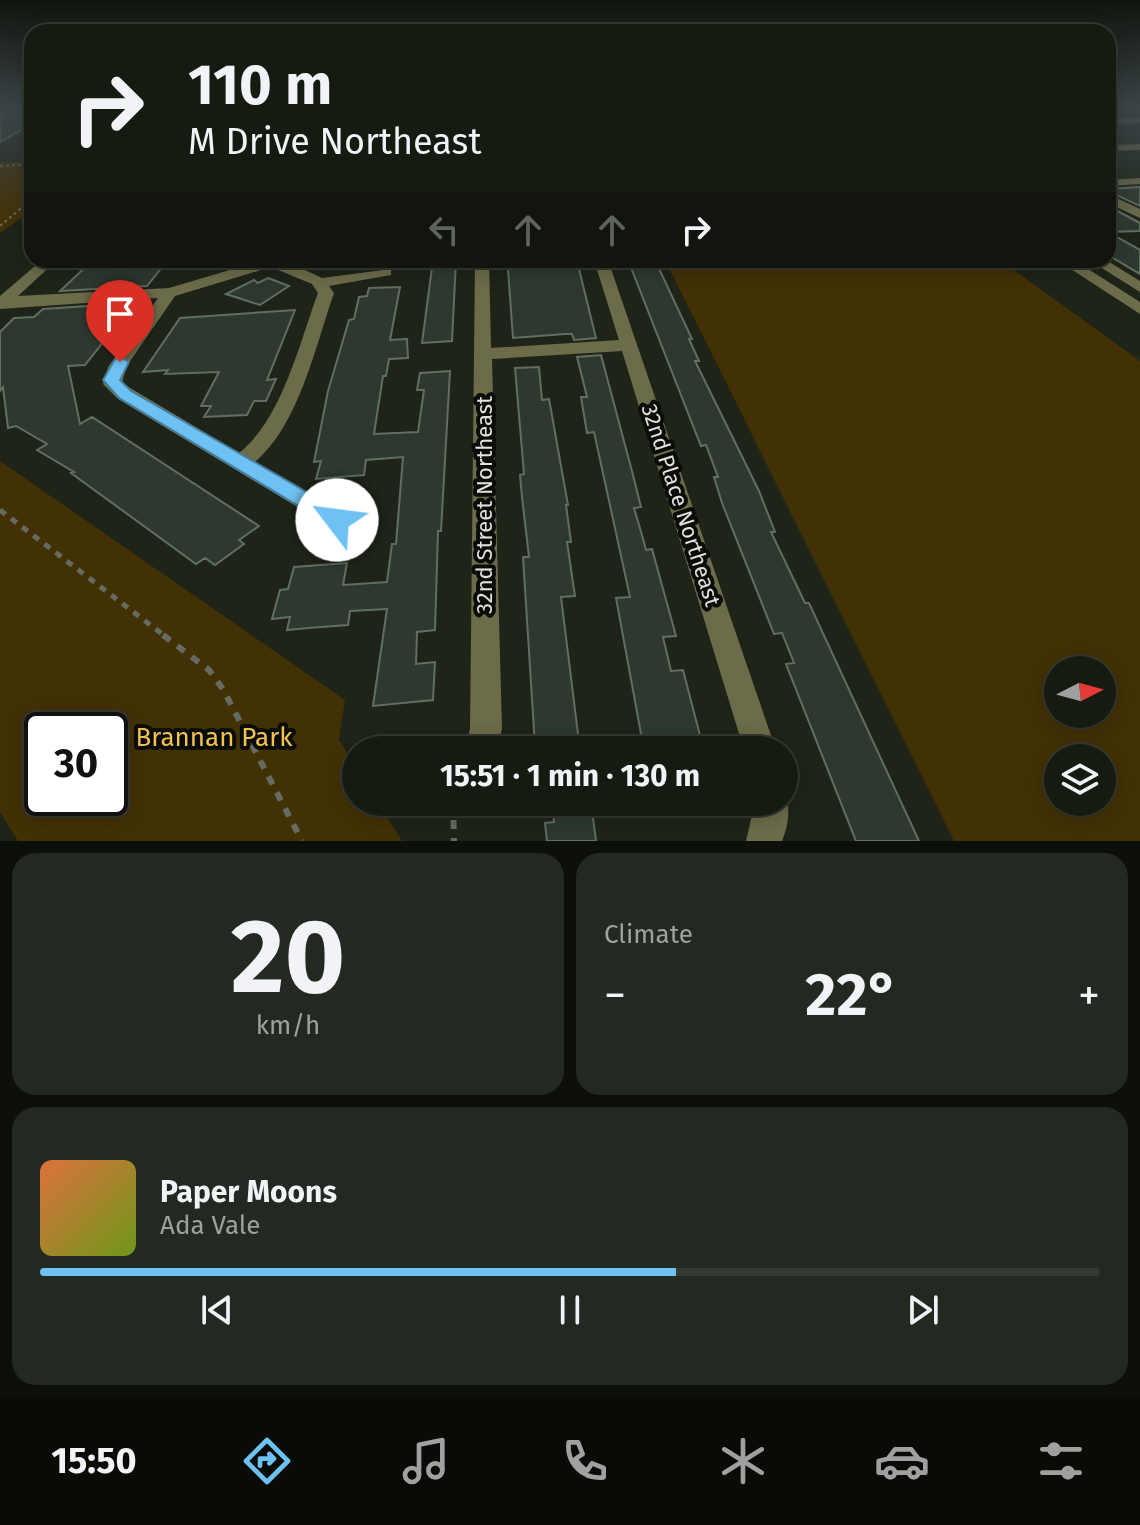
<!DOCTYPE html>
<html lang="en">
<head>
<meta charset="utf-8">
<style>
  body { margin:0; font-family:"Fira Sans",sans-serif; background:#232820; color:#f1f3f6; height:100vh; display:flex; flex-direction:column; font-size:30px; white-space:nowrap }
  * { box-sizing:border-box; margin:0 }
  p { font-size:26px; color:#9ea19f }
  .icon { flex:none; width:44px; height:44px; fill:none; stroke:currentColor; stroke-width:2; stroke-linecap:round; stroke-linejoin:round }
  .map { position:relative; height:841px; overflow:hidden }
  .panel { display:flex; flex-direction:column; gap:12px; padding:12px; background:#0c0f0a; flex:1 }
  .panel>* { flex:none }
  .banner { position:absolute; left:24px; top:24px; width:1092px; height:244px; border-radius:24px; box-shadow:0 4px 20px #0003,0 0 0 2px #353932; background:#161b12; color:#f1f3f6; overflow:hidden }
  .needle { width:52px; rotate:84deg }
  .tools { position:absolute; left:1044px; top:656px; display:grid; gap:16px }
  .tools a { display:grid; place-items:center; width:72px; height:72px; border-radius:50%; background:#161b12; box-shadow:0 4px 20px #0003,0 0 0 2px #353932; font-size:40px }
  .speed { position:absolute; left:24px; top:712px; display:flex; gap:16px; font-size:40px; font-weight:700; text-align:center }
  .speed>* { display:grid; place-content:center; width:104px; height:104px; border-radius:50%; background:#161b12; box-shadow:0 4px 20px #0003,0 0 0 2px #353932; line-height:1 }
  .speed .limit { border:4px solid #111; border-radius:12px; background:#fff; color:#111 }
  .pin { position:absolute; display:grid; place-items:center; width:68px; height:68px; color:#fff; margin:-82px -34px; border-radius:50% 50% 50% 0; rotate:-45deg; box-shadow:0 0 8px #0007 }
  .pin .icon { rotate:45deg }
  .me { position:absolute; width:88px; margin:-44px; rotate:300deg; stroke-linejoin:round; filter:drop-shadow(0 0 6px #0008) }
  .turn { display:flex; align-items:center; gap:28px; height:168px; padding:0 32px; font-size:36px }
  .turn .icon { width:104px; height:104px; stroke-width:2.5 }
  .turn b { display:block; font-size:56px; line-height:68px }
  .lanes { display:flex; align-items:center; height:76px; padding:0 32px; background:#0003; justify-content:center; gap:40px; direction:ltr }
  .lanes .off { opacity:.35 }
  .big { font-size:60px; font-weight:700; line-height:1.1 }
  .panel .tile { flex:1; display:flex; flex-direction:column; justify-content:center; gap:12px; min-width:0; padding:0 28px; border-radius:24px; background:#232820 }
  .panel .dial { align-items:center; gap:0 }
  .dial b { font-size:104px; line-height:1 }
  .song { display:flex; align-items:center; gap:24px }
  .cover { width:96px; height:96px; border-radius:12px; background:linear-gradient(135deg,hsl(20 70% 55%),hsl(80 70% 35%)) }
  .played { height:8px; border-radius:4px; background:linear-gradient(90deg,#6dc2f3 60%,#353932 60%) }
  .keys { display:flex; justify-content:space-around; direction:ltr }
  .heat { display:flex; justify-content:space-between; align-items:center; font-size:44px; direction:ltr }
  .panel .tiles { flex:1; display:grid; gap:12px; grid-template-columns:1fr 1fr }
  .tile:last-child { grid-column:span 2 }
  .trip { position:absolute; left:342px; top:736px; width:456px; height:80px; border-radius:40px; background:#161b12; box-shadow:0 4px 20px #0003,0 0 0 2px #353932; font-weight:700; line-height:80px; text-align:center }
  .tab-bar { display:flex; height:128px; justify-content:space-around; align-items:center; background:#090b07; color:#9ea19f }
  .tab-bar .icon { width:56px; height:56px }
  .tab-bar .selected { color:#6dc2f3 }
  .tab-bar b { font-size:36px; color:#f1f3f6 }
  .map>svg:first-child { display:block }
</style>
</head>
<body>
<div class="map">
<svg width="1140" height="841" viewBox="0 0 1140 841">
  <rect width="100%" height="100%" fill="#1e2418"/>
  <path fill="#433106" fill-rule="evenodd" d="M32,161V210L0,233V162Z
    M494,260H589L590,264L494,269Z
    M665,260H1000L1140,361V841H954ZM1102,670V714H1058V670ZM1102,758V802H1058V758Z
    M0,461L345,700L339,740L356,766V802H378L402,841H18L0,812ZM42,730H110V798H42Z"/>
  <path fill="#2d392f" stroke="#616e62" stroke-width="2" d="M13,108H32V124L0,142V114Z
    M1140,187V206L1108,191V189Z
    M1108,206L1140,223V231L1108,232L1140,250V274L1108,255Z
    M117,260L114,264L167,261L147,286L60,291L92,261Z
    M433,260H456L452,341L422,343Z
    M628,260H655L692,339H689L699,361H695L759,491L775,532H771L805,603H809L919,841H856L786,664L794,663L782,633L774,634L722,503L714,477H718L706,445L701,446Z
    M578,265L596,338L574,340L572,334H565L513,338L508,269Z
    M268,278L289,286L260,305L226,294L254,280L258,283Z
    M400,287L390,340L407,339L408,358L389,359L386,376H383L374,434L418,432L424,390H417L420,373L450,371L441,531H438L435,630L417,632L416,664L435,662L433,700L373,706L387,609L350,611L348,625L308,628L287,630L290,617L272,619L280,590L288,589L294,567L347,563L343,585L387,582L392,544H396L403,457L366,460L364,475L316,479L321,461L314,462L328,391L349,320L354,319L359,297L367,296L369,288Z
    M134,303L85,365L68,366L80,424L92,417L259,526L239,540L244,544L215,565L205,558L196,564L71,473L74,472L37,450L47,444L16,426L8,428L3,387L0,391V332L14,318L34,317L43,309Z
    M295,310L267,380L276,379L266,401H254L247,415L204,417L211,406H201L219,372L165,374L168,370L143,372L180,318Z
    M601,355L633,475L641,507L634,508L642,535L646,550L652,549L676,636L663,637L671,671L683,670L702,743L691,744L692,750H644L616,598L630,597L594,432L587,433L581,397H587L577,357Z
    M539,367L542,400L549,399L568,505H566L571,542H567L575,596L561,597L580,750H544V745L535,746L523,557H529L522,497L520,475L524,474L515,368Z
    M552,802H591L596,841H547L545,823L554,822Z"/>
  <g fill="none" stroke-linecap="round" stroke-linejoin="round">
    <path stroke="#666b61" stroke-width="2" stroke-dasharray="3 3" stroke-linecap="butt" d="M0,166L32,164
      M0,226L32,199"/>
    <path stroke="#666b61" stroke-width="5" stroke-dasharray="7 7" stroke-linecap="butt" d="M0,510L166,637"/>
    <path stroke="#666b61" stroke-width="6" stroke-dasharray="9 9" stroke-linecap="butt" d="M163,635L209,670L223,689L302,841
      M453,802L454,841"/>
    <path fill="#6c6b4a" fill-rule="evenodd" d="M1140,117V123L1108,124V118Z
      M1140,144V150L1108,151V145Z
      M1140,178V184L1108,186V180Z
      M1108,194L1140,209V218L1108,203Z
      M42,260H57L18,296L169,288L264,260H284L322,278L391,269V275L329,286L334,293C315,347 299,425 255,462L345,514L349,520L345,526L337,529L329,526L118,399L103,384L108,367L158,298L0,309V296ZM271,267L312,284L318,293C299,344 282,419 239,453L122,383L126,367L175,296Z
      M475,260H489L491,348L619,340L594,260H608L776,750H744L622,351L492,359L502,729L497,750H465L470,729Z
      M1057,260H1074L1140,302V314Z
      M1089,260H1106L1140,281V292Z
      M784,790C791,807 789,824 782,841H746L755,802H784Z"/>
  </g>
  <linearGradient id="sky" x2="0" y2="1"><stop stop-color="#10140d"/><stop offset="0.48" stop-color="#3b4548"/><stop offset="1" stop-color="#3b4548" stop-opacity="0"/></linearGradient>
  <rect width="1140" height="225" fill="url(#sky)"/>
  <path fill="#6dc2f3" stroke="#477e9e" stroke-width="2" d="M120,357L129,362L120,380L131,391L345,514L348,520L345,525H330L119,398L103,380L115,359Z"/>
  <g text-anchor="middle" dominant-baseline="central" stroke-width="8" stroke-linejoin="round" paint-order="stroke">
    <g font-size="22" fill="#dfe3db" stroke="#0a0c07">
      <text transform="translate(484 505) rotate(-90)">32nd Street Northeast</text>
      <text transform="translate(681 505) rotate(72)">32nd Place Northeast</text>
    </g>
    <g font-size="26" fill="#f3c251" stroke="#0a0c07">
      <text x="214" y="737">Brannan Park</text>
    </g>
  </g>
</svg>
<div class="tools">
<a><svg class="needle" viewBox="-14 -14 28 28"><path d="M0-13l5 13h-10z" fill="#e53935"/><path d="M0 13l5-13h-10z" fill="#9ea19f"/></svg></a>
<a><svg class="icon" aria-label="layers" viewBox="0 0 24 24"><path d="M12 4l9 5-9 5-9-5zM3 14l9 5 9-5"/></svg></a>
</div>
<div class="speed"><div class="limit">30</div></div>
<div class="pin" style="left:120px;top:362px;background:#d93025"><svg class="icon" aria-label="arrive" viewBox="0 0 24 24"><path d="M6 21V4h12l-3 4 3 4H6"/></svg></div>
<svg class="me" style="left:337px;top:520px" viewBox="-20 -20 40 40"><circle r="19" fill="#fff"/><path d="M0-13L10 11 0 6-10 11z" fill="#6dc2f3"/></svg>
<div class="trip">15:51 · 1 min · 130 m</div>
<div class="banner">
<div class="turn"><svg class="icon" aria-label="right" viewBox="0 0 24 24"><path d="M7 20v-9h11M14 6l5 5-5 5"/></svg><div><b>110 m</b>M Drive Northeast</div></div>
<div class="lanes"><svg class="icon off" aria-label="left" viewBox="0 0 24 24"><path d="M17 20v-9H6M10 6l-5 5 5 5"/></svg><svg class="icon off" aria-label="ahead" viewBox="0 0 24 24"><path d="M12 20V5M6 11l6-6 6 6"/></svg><svg class="icon off" aria-label="ahead" viewBox="0 0 24 24"><path d="M12 20V5M6 11l6-6 6 6"/></svg><svg class="icon" aria-label="right" viewBox="0 0 24 24"><path d="M7 20v-9h11M14 6l5 5-5 5"/></svg></div>
</div>
</div>
<section class="panel">
<div class="tiles">
<div class="tile dial"><b>20</b><p>km/h</p></div>
<div class="tile"><p>Climate</p>
<div class="heat"><a>−</a><b class="big">22°</b><a>+</a></div>
</div>
<div class="tile">
<div class="song"><i class="cover"></i><div><b>Paper Moons</b><p>Ada Vale</p></div></div>
<div class="played"></div>
<div class="keys"><svg class="icon" aria-label="previous" viewBox="0 0 24 24"><path d="M18 5L8 12l10 7zM5 5v14"/></svg><svg class="icon" aria-label="pause" viewBox="0 0 24 24"><path d="M8 5v14M16 5v14"/></svg><svg class="icon" aria-label="next" viewBox="0 0 24 24"><path d="M6 5l10 7-10 7zM19 5v14"/></svg></div>
</div>
</div>
</section>
<nav class="tab-bar">
<b>15:50</b>
<svg class="icon selected" aria-label="directions" viewBox="0 0 24 24"><path d="M12 3l9 9-9 9-9-9zM9 14v-3h6M13 9l2 2-2 2"/></svg>
<svg class="icon" aria-label="music" viewBox="0 0 24 24"><path d="M9 18V5l10-2v13"/><circle cx="6" cy="18" r="3"/><circle cx="16" cy="16" r="3"/></svg>
<svg class="icon" aria-label="phone" viewBox="0 0 24 24"><path d="M5 4h4l2 5-3 2q2 4 5 5l2-3 5 2v4C11 20 4 13 5 4z"/></svg>
<svg class="icon" aria-label="climate" viewBox="0 0 24 24"><path d="M12 3v18M4 7l16 10M4 17L20 7"/></svg>
<svg class="icon" aria-label="car" viewBox="0 0 24 24"><path d="M5 17H2v-5l4-1 3-4h7l3 4 3 1v5h-3M9 17h6M6 11h13"/><circle cx="7" cy="17" r="2"/><circle cx="17" cy="17" r="2"/></svg>
<svg class="icon" aria-label="filters" viewBox="0 0 24 24"><path d="M4 7h16M4 17h16"/><circle cx="9" cy="7" r="2"/><circle cx="15" cy="17" r="2"/></svg>
</nav>
</body>
</html>
